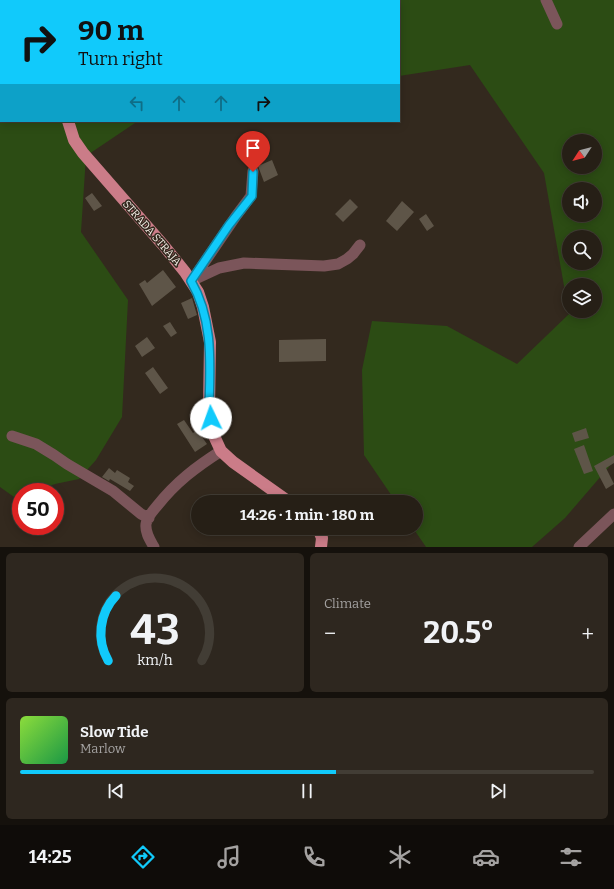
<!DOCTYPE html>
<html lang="en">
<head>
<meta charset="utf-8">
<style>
  body { margin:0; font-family:Bitter,serif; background:#2e271f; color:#f1f3f6; height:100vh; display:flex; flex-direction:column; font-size:15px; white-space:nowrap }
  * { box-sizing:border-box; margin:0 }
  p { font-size:13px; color:#a4a2a1 }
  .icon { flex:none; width:22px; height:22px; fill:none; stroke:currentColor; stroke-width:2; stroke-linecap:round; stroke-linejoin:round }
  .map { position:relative; height:547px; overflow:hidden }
  .panel { display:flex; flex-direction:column; gap:6px; padding:6px; background:#15110c; flex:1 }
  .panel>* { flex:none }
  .guide { position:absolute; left:0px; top:0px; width:400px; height:122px; box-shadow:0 2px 10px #0003,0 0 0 1px #423d35; background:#11cafb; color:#111; overflow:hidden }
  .needle { width:26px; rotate:234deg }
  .controls { position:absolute; left:562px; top:134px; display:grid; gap:8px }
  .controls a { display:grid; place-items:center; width:40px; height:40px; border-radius:50%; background:#261f16; box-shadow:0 2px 10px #0003,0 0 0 1px #423d35; font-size:20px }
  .speed { position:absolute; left:12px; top:483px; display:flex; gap:8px; font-size:20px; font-weight:700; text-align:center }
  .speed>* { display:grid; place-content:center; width:52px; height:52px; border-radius:50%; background:#261f16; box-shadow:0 2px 10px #0003,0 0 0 1px #423d35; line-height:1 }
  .speed .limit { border:6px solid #d22; background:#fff; color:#111 }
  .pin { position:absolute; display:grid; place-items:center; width:34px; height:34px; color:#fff; margin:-41px -17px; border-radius:50% 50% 50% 0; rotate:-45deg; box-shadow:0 0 4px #0007 }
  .pin .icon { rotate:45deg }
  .me { position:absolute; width:44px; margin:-22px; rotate:357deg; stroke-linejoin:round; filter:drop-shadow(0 0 3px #0008) }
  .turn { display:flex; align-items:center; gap:14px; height:84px; padding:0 12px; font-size:18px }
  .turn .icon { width:52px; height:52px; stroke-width:2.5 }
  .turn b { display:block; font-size:28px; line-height:34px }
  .lanes { display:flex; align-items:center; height:38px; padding:0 12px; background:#0003; justify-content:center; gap:20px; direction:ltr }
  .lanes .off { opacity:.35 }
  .big { font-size:30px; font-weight:700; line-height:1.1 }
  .panel .card { flex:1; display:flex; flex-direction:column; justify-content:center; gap:6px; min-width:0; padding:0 14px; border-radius:6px; background:#2e271f }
  .panel .dial { align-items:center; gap:0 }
  .dial svg { height:104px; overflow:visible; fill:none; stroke:#423d35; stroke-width:7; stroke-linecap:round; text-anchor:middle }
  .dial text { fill:#f1f3f6; stroke:none }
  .song { display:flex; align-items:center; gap:12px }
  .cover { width:48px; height:48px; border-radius:6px; background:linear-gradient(135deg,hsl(90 70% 55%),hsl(140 70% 35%)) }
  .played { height:4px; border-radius:2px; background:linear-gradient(90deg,#11cafb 55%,#423d35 55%) }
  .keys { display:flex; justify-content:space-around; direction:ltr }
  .heat { display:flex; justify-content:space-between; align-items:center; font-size:22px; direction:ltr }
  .panel .tiles { flex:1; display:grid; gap:6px; grid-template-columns:1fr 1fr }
  .card:last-child { grid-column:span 2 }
  .trip { position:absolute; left:191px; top:495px; width:232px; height:40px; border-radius:20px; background:#261f16; box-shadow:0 2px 10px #0003,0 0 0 1px #423d35; font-weight:700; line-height:40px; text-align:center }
  .dock { display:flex; height:64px; justify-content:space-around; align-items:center; background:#0f0c09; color:#a4a2a1 }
  .dock .icon { width:28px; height:28px }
  .dock .selected { color:#11cafb }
  .dock b { font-size:18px; color:#f1f3f6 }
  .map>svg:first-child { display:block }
</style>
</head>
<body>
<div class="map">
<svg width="614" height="547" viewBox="0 0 614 547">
  <rect width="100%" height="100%" fill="#33291e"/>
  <path fill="#2c4c14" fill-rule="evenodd" d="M0,0H614V461L565,518L532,547H426L413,528H416V502H396L364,455L362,370L372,321L447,326L517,364L569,314L544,173L470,65L399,76V1H1V121H138L86,156L81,232L128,300L122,417L96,460L79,479L55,484L31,492H21V495L14,497L0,487ZM569,141H595V167H569ZM569,189H595V215H569ZM569,237H595V263H569ZM569,285H595V311H569Z"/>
  <path fill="#5e5548" d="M272,160L278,175L264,182L258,166Z
    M92,193L102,206L94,211L85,198Z
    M350,199L358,207L343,222L335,214Z
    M402,201L414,212L397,231L386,221Z
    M426,214L434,226L427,231L419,219Z
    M163,270L176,287L152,306L139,284L145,280L147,283Z
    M192,298L197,315L188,319L181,303Z
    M170,322L177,333L171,337L163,326Z
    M147,337L155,348L142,357L135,346Z
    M326,339V361L279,362V340Z
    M153,367L168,388L160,394L145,373Z
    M184,420L193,433L197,430L207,444L195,452L177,424Z
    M586,428L589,438L575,442L572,433Z
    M584,445L593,471L584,474L574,449Z
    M614,455V463L606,468L614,484L606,489L594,466Z
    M109,468L115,473L117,470L130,478L128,482L134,486L130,491L110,479L109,481L102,477Z"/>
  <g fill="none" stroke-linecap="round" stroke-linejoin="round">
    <path stroke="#7b555a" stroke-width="11" d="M546,0L557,24
      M193,279L236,216L251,196L253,171
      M191,281L219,268L244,263L324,266L338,264L347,259L353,254L360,245
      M12,436L36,444L54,455L67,464L113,491L141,514L149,518
      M154,547C150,540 145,533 146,524C147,517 153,511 157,506C176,482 196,467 221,451
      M579,547L614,514"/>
    <path stroke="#cb7c88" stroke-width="12" d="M67,1V0
      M68,121L74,140L83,153L164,246L185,272L198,292L203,307L210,342L209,409L212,426L215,438L221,451L233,462L289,502
      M318,528L322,538L321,547"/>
  </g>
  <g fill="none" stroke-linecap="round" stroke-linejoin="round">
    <defs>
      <path id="route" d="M211,418L209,409C210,365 214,321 191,281L229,225L252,196L253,172"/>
    </defs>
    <use href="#route" stroke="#0b83a3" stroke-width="10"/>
    <use href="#route" stroke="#11cafb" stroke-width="7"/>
  </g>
  <g text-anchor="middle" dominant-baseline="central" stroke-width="3" stroke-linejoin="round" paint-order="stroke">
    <g font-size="11" fill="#f6efe8" stroke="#33291e">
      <text transform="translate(152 233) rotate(49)">STRADA STRAJA</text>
    </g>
  </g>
</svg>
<div class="controls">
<a><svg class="needle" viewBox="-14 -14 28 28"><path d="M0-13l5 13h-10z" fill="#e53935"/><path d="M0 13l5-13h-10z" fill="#a4a2a1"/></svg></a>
<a><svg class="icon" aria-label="sound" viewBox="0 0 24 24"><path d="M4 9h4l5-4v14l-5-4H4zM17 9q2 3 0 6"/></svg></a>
<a><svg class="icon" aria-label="search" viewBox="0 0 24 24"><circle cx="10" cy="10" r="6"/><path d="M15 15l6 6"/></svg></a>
<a><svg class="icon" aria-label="layers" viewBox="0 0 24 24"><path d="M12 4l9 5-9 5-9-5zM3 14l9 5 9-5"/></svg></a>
</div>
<div class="speed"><div class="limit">50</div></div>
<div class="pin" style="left:253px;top:172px;background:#d93025"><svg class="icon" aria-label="arrive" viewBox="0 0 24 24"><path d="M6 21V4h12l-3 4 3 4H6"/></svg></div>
<svg class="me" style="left:211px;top:418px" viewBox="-20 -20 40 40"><circle r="19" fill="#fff"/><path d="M0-13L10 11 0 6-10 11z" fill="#11cafb"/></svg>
<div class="trip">14:26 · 1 min · 180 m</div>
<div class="guide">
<div class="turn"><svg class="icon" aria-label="right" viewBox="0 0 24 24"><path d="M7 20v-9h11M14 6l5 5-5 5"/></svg><div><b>90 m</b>Turn right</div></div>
<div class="lanes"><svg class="icon off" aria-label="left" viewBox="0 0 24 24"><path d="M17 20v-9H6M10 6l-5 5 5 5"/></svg><svg class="icon off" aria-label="ahead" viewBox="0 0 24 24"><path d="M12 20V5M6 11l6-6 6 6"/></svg><svg class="icon off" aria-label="ahead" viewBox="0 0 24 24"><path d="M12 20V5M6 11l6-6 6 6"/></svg><svg class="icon" aria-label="right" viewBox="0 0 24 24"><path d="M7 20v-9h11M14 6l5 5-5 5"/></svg></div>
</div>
</div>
<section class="panel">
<div class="tiles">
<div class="card dial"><svg viewBox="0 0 100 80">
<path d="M14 69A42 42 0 1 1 86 69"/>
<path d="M14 69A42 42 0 0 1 20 19" stroke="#11cafb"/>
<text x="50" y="56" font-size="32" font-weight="700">43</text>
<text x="50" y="72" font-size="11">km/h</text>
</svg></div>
<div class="card"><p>Climate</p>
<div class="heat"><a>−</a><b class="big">20.5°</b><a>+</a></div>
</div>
<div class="card">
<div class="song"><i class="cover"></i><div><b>Slow Tide</b><p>Marlow</p></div></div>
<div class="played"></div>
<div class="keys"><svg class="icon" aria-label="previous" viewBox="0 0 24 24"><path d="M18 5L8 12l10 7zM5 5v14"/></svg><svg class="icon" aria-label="pause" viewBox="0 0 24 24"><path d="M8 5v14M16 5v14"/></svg><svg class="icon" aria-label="next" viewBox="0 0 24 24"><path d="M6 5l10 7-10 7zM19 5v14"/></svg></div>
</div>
</div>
</section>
<nav class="dock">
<b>14:25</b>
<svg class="icon selected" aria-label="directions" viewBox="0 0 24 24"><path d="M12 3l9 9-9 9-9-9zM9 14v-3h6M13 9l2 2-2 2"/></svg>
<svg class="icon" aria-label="music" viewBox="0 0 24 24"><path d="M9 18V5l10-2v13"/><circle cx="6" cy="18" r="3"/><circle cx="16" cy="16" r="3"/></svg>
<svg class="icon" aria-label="phone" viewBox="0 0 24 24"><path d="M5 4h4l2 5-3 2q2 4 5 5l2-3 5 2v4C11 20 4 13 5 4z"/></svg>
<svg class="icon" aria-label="climate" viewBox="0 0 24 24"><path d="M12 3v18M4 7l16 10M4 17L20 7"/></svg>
<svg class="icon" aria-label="car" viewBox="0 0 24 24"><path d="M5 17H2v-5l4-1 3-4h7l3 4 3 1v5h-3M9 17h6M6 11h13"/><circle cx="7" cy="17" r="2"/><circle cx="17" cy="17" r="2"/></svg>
<svg class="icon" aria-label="filters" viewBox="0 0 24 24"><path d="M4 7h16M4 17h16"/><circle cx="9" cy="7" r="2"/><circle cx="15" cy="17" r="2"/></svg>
</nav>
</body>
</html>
